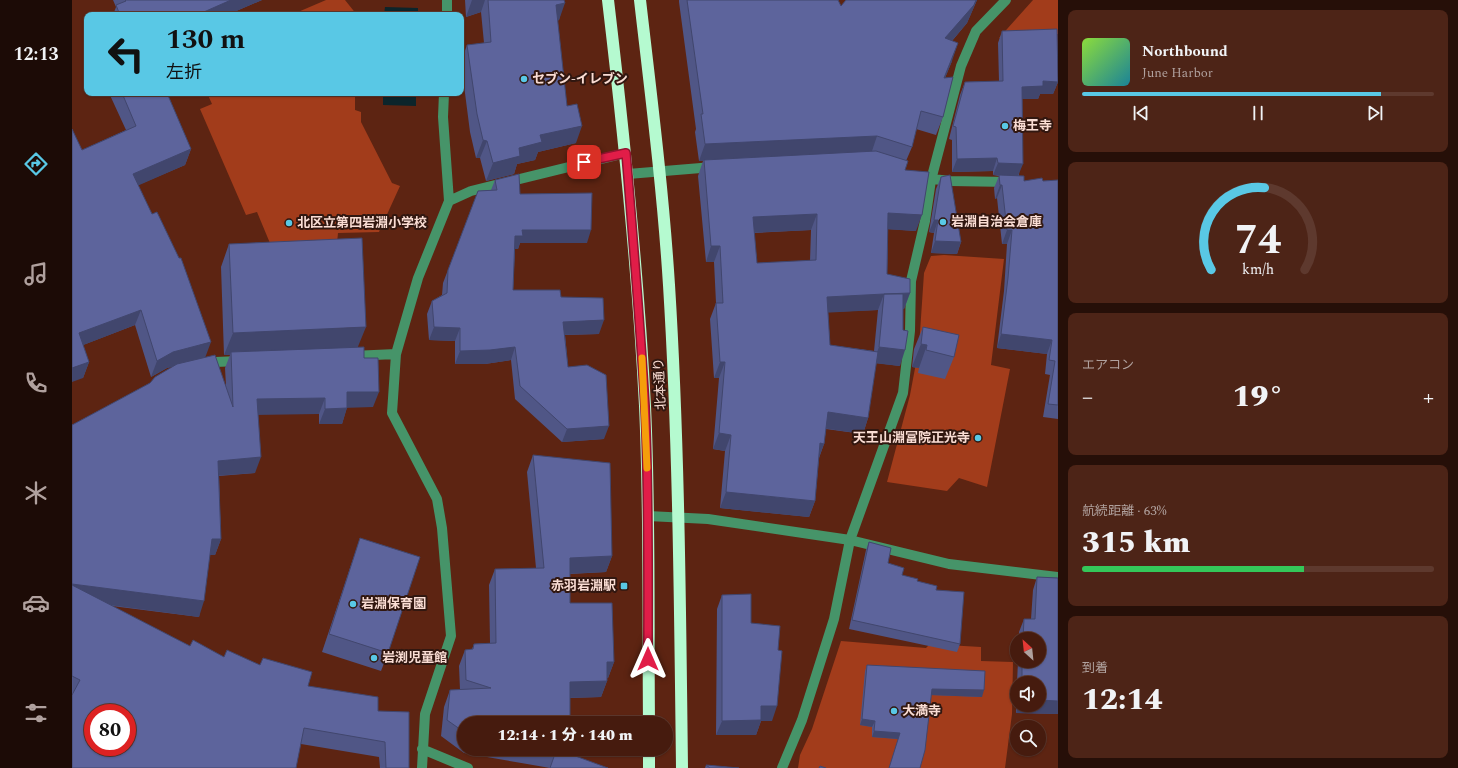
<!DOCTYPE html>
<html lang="ja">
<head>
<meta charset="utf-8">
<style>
  body { margin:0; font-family:Spectral,"Noto Sans JP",serif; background:#4d2417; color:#f1f3f6; height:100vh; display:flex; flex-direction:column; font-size:15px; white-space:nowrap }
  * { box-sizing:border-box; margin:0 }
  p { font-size:13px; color:#b0a19e }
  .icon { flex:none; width:22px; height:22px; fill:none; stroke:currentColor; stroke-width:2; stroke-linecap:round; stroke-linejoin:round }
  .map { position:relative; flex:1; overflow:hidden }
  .panel { display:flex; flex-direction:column; gap:10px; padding:10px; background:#260f08; width:400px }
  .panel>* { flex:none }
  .hud { position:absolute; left:12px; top:12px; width:380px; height:84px; border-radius:8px; box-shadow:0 1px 3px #0004,0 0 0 1px #5e392e; background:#59c8e5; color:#111; overflow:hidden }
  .needle { width:26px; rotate:333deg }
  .buttons { position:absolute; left:938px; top:632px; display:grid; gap:8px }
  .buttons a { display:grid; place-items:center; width:36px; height:36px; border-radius:50%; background:#461b0e; box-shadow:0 1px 3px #0004,0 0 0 1px #5e392e; font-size:20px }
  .speed { position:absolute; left:12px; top:704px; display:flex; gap:8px; font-size:20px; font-weight:700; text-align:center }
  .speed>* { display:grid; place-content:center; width:52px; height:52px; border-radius:50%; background:#461b0e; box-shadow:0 1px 3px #0004,0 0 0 1px #5e392e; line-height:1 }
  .speed .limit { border:6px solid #d22; background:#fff; color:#111 }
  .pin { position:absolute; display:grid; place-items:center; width:34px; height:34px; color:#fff; margin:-17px; border-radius:8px; box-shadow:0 2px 6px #0006 }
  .me { position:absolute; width:44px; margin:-22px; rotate:0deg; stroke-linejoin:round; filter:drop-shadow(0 0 3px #0008) }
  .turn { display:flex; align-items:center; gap:14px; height:84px; padding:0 16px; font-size:18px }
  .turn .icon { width:52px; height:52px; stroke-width:2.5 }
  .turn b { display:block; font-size:28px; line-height:34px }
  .big { font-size:30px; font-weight:800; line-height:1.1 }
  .panel .tile { flex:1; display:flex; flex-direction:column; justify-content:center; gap:6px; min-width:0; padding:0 14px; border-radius:8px; background:#4d2417 }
  .panel .dial { align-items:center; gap:0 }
  .dial svg { height:104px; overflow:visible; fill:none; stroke:#5e392e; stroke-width:7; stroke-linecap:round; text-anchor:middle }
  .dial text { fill:#f1f3f6; stroke:none }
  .song { display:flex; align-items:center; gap:12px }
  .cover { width:48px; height:48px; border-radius:6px; background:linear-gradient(135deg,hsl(90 70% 55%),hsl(190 70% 35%)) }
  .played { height:4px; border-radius:2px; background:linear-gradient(90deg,#59c8e5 85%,#5e392e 85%) }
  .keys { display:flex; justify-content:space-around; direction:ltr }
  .heat { display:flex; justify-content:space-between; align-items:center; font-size:22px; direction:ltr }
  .charge { height:6px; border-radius:3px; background:linear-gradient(90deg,#34c759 63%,#5e392e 0) }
  .trip { position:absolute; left:385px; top:716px; width:216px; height:40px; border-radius:20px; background:#461b0e; box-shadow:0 1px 3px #0004,0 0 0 1px #5e392e; font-weight:800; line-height:40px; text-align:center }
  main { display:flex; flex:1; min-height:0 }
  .tabs { display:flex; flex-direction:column; width:72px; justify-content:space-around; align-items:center; background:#1c0b06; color:#b0a19e }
  .tabs .icon { width:28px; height:28px }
  .tabs .on { color:#59c8e5 }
  .tabs b { font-size:18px; color:#f1f3f6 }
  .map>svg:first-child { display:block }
</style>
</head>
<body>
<main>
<nav class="tabs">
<b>12:13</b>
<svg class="icon on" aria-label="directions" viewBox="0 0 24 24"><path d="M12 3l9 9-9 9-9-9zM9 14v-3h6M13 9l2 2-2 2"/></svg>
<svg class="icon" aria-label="music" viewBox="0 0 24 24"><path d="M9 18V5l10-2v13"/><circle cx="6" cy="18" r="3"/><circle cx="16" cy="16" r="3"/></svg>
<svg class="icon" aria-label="phone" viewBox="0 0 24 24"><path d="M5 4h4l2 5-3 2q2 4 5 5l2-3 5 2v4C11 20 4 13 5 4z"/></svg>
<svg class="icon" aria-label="climate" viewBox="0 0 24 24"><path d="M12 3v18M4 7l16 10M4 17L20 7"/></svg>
<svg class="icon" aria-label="car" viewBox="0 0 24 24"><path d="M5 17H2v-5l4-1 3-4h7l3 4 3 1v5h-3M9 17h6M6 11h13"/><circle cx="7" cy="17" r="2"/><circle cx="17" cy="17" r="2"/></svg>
<svg class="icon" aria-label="filters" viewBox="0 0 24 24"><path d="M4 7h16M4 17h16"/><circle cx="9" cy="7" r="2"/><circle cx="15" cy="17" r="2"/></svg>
</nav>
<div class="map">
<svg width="986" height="768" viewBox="0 0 986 768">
  <rect width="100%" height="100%" fill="#5d2412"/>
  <path fill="#a23c1b" d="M254,0H273L285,15H219Z
    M961,0H986V34L927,38Z
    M135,93H283V110L289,112V122L320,183L328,186L307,232L266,233L265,243L200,248L185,212L174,215L128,109L140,104Z
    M872,255L932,259L919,365L938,369L915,487L887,478L875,491L815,482L838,395L847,347L852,273L859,256Z
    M769,641L854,648L858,644L909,647V661L941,662L940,714L933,768H726L728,755L740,729Z"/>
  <path fill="#0c252b" d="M313,7L346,8V15H312Z
    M311,93H344V106L311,105Z"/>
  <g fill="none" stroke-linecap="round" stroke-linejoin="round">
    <path stroke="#469469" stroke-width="10" d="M375,0V15
      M556,174L641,167
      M852,178L878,181L938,182
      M377,201L399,191L554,153
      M280,356L324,354
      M132,365L143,362L168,361
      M576,516L636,519L778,540L877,564L986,577
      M350,749L396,768
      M350,768L353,714L379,636L370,528L365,499L320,413L324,354L346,278L377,201L371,117L372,93
      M710,768L730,720L762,619L778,540L831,393L838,331L839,281L853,221L859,180L889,66L904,31L934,0"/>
    <path stroke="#b5fad0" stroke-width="12" d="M536,0C552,135 566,270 573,406C578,512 576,617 577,723
      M568,0C579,95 591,190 597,285C607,446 608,607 610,768
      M577,749V768"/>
  </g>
  <path fill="#505686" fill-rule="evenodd" d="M41,0H190L155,15H41L44,7Z
    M393,0H492L487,20L485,21L495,106L504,143L466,152L463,160L445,164L442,174L414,181L408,158H404L398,132L389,62L395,45L412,43L409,12L394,17Z
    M607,0H766L769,6L774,0H905L895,23L880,41V61L873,78L871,117L864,135L844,129L840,147L834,161L833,170L844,231L816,229L815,274L838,293L832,309H831L828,366L804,363L796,418L791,434L754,429L752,444L747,458L743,501L737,517L648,508L653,451L641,449L647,378H642L638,319L644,303L642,262H634L626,176L631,161H627L623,132L624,129L607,2ZM739,230L738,261L685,263L682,233ZM806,310L802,351L758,345L756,312Z
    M930,31L986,82L981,94H968L966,99H950L947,176L952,181H971L986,180V419L971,417L978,375L973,374L975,354L925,348L932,291L935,244H930L925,198L923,199L922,188L927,176L921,175V171L880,172V140L877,139L888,95L893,82L927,81L926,43Z
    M37,93H95L119,149L113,165L66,185L133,357L154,386L153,368L158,355H152L149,267L157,244L286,347L292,358L301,407H275L270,424H247V414H186L183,473L147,476L149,539L143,555H138L127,617L40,606L118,646L152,657L188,665L236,686L306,711L337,768H308L307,757L229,744L0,694V425L78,383L103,366L95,368L79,377L63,325L11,345L17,362L11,378L10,150L54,130Z
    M869,177L889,242L885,254L859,253L862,233L857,232L864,189Z
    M423,180L448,194L515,243H448L446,249H443L441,290L489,297L527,334L493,335L496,367L532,439L490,442L443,399L439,360L413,364H383V341L357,340L355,314L360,301L370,295L371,283L406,191L419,190Z
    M851,327L882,357L873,379L846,373L847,368L840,367L842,349Z
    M461,455L540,556L534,572L498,574V603L542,662L536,678H535V681L529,697L498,698L392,723V749H498L478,768L392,753L369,736L372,707L378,690H388L387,666L393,650L400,649L402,644L418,643L417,585L423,569L464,568L455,472Z
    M288,538L316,653L309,671L250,652Z
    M797,542L816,563L830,575L845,581L864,590L888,644L885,652L777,629L794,550Z
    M965,577L986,578V714L944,713L945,692V705H967V683H945L946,661H967V639H947V632L952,619H959L961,590Z
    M650,595L679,623L700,721H689L684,735H644L645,609Z
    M795,665L910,697L859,695L826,739L800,737V727L788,725L793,671Z
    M634,765L667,768H633Z"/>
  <path fill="#41466d" d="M159,0H190L155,15H125Z
    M400,0H413L409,12L394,17Z
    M904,0H905L895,23L867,56L873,38Z
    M493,3L487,20L477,22L484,5Z
    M886,43L880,61L866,95L872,78Z
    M971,81L986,82L981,94H968L966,99H945L950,87Z
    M510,126L504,143L466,152L463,160L445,164L442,174L414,181L421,163L468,135Z
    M805,136L799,154L632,160L631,161H627L633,144Z
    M411,140L415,141L408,158H404Z
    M119,149L113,165L56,190L61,174Z
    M925,158L921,171L880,172L885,159Z
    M926,163L951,164L946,176L921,175Z
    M928,185H930L925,198L923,199Z
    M816,213L850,215L844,231L810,229Z
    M745,214L739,230L675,233L681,217Z
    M862,220H866L862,233L857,232Z
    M450,230H519L515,243H448L446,249H438L443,236Z
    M935,230H940L935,244H930Z
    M863,241L889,242L885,254L859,253Z
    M639,246H648L642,262H634Z
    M838,293L832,309L810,310L812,294Z
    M812,294L806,310L749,313L755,297Z
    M69,310L63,325L1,349L7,333Z
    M532,320L527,334L487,335L491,322Z
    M294,327L285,349L159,352L158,355H152L161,333Z
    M362,327L388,328L383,341L357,340Z
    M929,334L980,340L975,354L925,348Z
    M139,342L133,358L95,368L79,377L85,361L101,352Z
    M849,344L855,345L847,368L840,367Z
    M443,347L439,360L413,364H383L388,351Z
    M807,347L833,350L828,366L801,363Z
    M17,362L11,378L0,382V368Z
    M648,362H653L647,378H642Z
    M275,392H307L301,407L270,408Z
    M253,398L247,414L179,415L185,399Z
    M275,408L270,424H247L253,409Z
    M756,412L796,418L791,434L750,428Z
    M537,426L532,439L490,442L495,429Z
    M647,433L659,435L653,451L641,449Z
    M748,443L752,444L746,460Z
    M189,457L183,473L141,476L146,461Z
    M654,492L743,501L737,517L648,508Z
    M140,539H149L143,555H134Z
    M540,556L534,572L492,574L498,558Z
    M0,584L132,601L127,617L0,600Z
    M535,662H542L536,678L529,679Z
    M535,681L529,697L492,698L498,682Z
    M860,689L912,690L910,697L858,695Z
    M967,700L986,701V714L944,713L947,705H967Z
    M689,706H705L700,721H689L684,735H644L650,721Z
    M790,719L803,721L800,727L788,725Z
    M802,731L828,733L826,739L800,737Z"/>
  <path fill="#5d649c" stroke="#41466d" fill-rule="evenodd" d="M53,0H159L125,15H48L44,5L54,1Z
    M416,0H492L493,3L484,5L495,106L505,104L510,126L468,135L470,142L447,148L448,156L421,163L415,141L411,140L405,114L395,45L419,42Z
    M615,0H766L769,6L774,0H904L902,5L873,38L886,43L872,78L881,77L871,117L849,111L840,147L805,136L633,144L629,114H631Z
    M985,29L986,82L971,81V86L950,87L951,164L926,163L925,158L885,159L884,127L881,126L893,82L931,81L930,31Z
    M50,93H95L119,149L61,174L80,214L85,212L107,258H109L139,342L101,352L85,361L69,310L7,333L17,362L0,368V129L10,150L64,126Z
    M804,151L836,161L833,170L857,172L850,215L816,213L815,274L838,279V293L812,294H831V330L836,331L833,350L807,347L812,294L755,297L758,345L806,352L796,418L756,412L752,444L748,443L743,501L654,492L659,435L647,433L653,362H648L644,303H651L648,246H639L632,160ZM745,214L744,260L685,263L681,217Z
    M447,174L448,194L520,193L519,230H450L451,236H443L441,290H488L489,297L531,298L532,320L491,322L496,367L515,365L534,375L537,426L495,429L448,386L443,347L418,350L388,351V328L362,327L360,301L375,293L376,270L406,191L425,190L423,180Z
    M878,175L889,242L863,241L866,220H862L869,177Z
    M927,175L952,176V181L970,178L971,181L986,180V405L976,404L983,361L977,360L980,340L929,334L936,278L940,230H935L930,185H928Z
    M290,238L294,327L161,333L157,244Z
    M851,327L887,335L882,357L854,350L855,345L849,344Z
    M292,347V358H306L307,392H275V408L253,409V398L185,399L189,457L146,461L149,539H140L132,601L0,584V425L78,383L83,377L105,364L143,355L161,407L159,352Z
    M461,455L538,463L540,556L498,558V603H540L542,662H535V681L498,682V723H392V732L375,720L378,690L419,688L394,680L393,650L401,649L402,644L424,643L423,569L472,568Z
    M288,538L348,557L316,653L257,634Z
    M797,542L819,548L816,563L832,568L830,575L846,579L845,581L865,586L864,590L892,592L888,644L780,620Z
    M965,577L986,578V701L967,700V683H950V661H967V639H951L952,619H963Z
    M0,585L118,646L121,640L152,657L155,650L188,665L191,658L240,672L236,686L306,697V711L337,712V768H314L313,742L232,728L224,768H0V695L8,680L0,676ZM21,713H55V747H21Z
    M679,594V623L708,626L706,650L710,651L705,706H689V720L650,721V595Z
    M795,665L913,671L912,690L860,689L853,750L848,768H817L828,733L802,731L803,721L790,719Z
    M471,749H498V754L536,768H478L484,751Z
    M634,765L667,768H638Z
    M748,766L754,768H747Z"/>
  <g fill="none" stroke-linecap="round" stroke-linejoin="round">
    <defs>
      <path id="route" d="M512,162L554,153C561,237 568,321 573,406C577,490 576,575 576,659"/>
    </defs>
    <use href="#route" stroke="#92132f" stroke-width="10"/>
    <use href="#route" stroke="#e11d48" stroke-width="7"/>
    <path stroke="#f59e0b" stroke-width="7" d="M570,358L575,468"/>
  </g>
  <g fill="#59c8e5" stroke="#311710" stroke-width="1.5">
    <circle cx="452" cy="79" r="4"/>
    <circle cx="933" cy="126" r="4"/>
    <circle cx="871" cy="222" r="4"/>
    <circle cx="217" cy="223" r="4"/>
    <circle cx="906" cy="438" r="4"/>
    <rect x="548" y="582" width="8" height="8" rx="2"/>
    <circle cx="281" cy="604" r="4"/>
    <circle cx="302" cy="658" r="4"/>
    <circle cx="822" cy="711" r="4"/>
  </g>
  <g text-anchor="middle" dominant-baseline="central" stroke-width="4" stroke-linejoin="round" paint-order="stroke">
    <g font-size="13" font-weight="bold" fill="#faddd4" stroke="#311710" text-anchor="start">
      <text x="460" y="79">セブン-イレブン</text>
      <text x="941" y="126">梅王寺</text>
      <text x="879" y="222">岩淵自治会倉庫</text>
      <text x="225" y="223">北区立第四岩淵小学校</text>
      <text x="898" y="438" text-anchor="end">天王山淵富院正光寺</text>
      <text x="544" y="586" text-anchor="end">赤羽岩淵駅</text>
      <text x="289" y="604">岩淵保育園</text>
      <text x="310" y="658">岩渕児童館</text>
      <text x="830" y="711">大満寺</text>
    </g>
    <g font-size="13" fill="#faddd4" stroke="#311710">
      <text transform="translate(588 384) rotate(-93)">北本通り</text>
    </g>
  </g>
</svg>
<div class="buttons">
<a><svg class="needle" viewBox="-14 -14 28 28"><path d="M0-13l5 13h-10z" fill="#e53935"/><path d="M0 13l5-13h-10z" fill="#b0a19e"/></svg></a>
<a><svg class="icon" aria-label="sound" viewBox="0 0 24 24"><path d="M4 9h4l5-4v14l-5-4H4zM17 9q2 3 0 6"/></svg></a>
<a><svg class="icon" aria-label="search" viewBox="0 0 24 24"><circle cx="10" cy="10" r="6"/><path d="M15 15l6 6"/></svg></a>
</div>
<div class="speed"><div class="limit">80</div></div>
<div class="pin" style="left:512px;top:162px;background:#d93025"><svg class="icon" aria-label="arrive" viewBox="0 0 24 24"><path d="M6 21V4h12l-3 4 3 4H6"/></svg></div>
<svg class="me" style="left:576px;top:659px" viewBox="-20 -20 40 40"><path d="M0-17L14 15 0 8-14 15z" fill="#e11d48" stroke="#fff" stroke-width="4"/></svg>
<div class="trip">12:14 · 1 分 · 140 m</div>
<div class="hud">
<div class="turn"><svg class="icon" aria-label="left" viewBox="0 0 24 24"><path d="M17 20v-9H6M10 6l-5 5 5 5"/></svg><div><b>130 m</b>左折</div></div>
</div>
</div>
<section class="panel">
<div class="tile">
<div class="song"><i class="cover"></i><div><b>Northbound</b><p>June Harbor</p></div></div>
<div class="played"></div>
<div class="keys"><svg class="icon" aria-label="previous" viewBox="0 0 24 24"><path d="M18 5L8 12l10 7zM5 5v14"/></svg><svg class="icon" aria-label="pause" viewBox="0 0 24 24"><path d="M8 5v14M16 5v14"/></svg><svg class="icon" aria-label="next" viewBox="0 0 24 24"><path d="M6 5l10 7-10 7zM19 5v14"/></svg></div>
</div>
<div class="tile dial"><svg viewBox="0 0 100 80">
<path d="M14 69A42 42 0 1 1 86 69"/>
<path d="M14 69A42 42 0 0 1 55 6" stroke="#59c8e5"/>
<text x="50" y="56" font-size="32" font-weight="700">74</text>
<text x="50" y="72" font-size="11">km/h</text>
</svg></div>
<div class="tile"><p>エアコン</p>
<div class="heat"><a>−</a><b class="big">19°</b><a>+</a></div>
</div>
<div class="tile"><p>航続距離 · 63%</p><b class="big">315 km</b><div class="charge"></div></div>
<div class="tile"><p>到着</p><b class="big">12:14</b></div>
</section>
</main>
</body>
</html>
